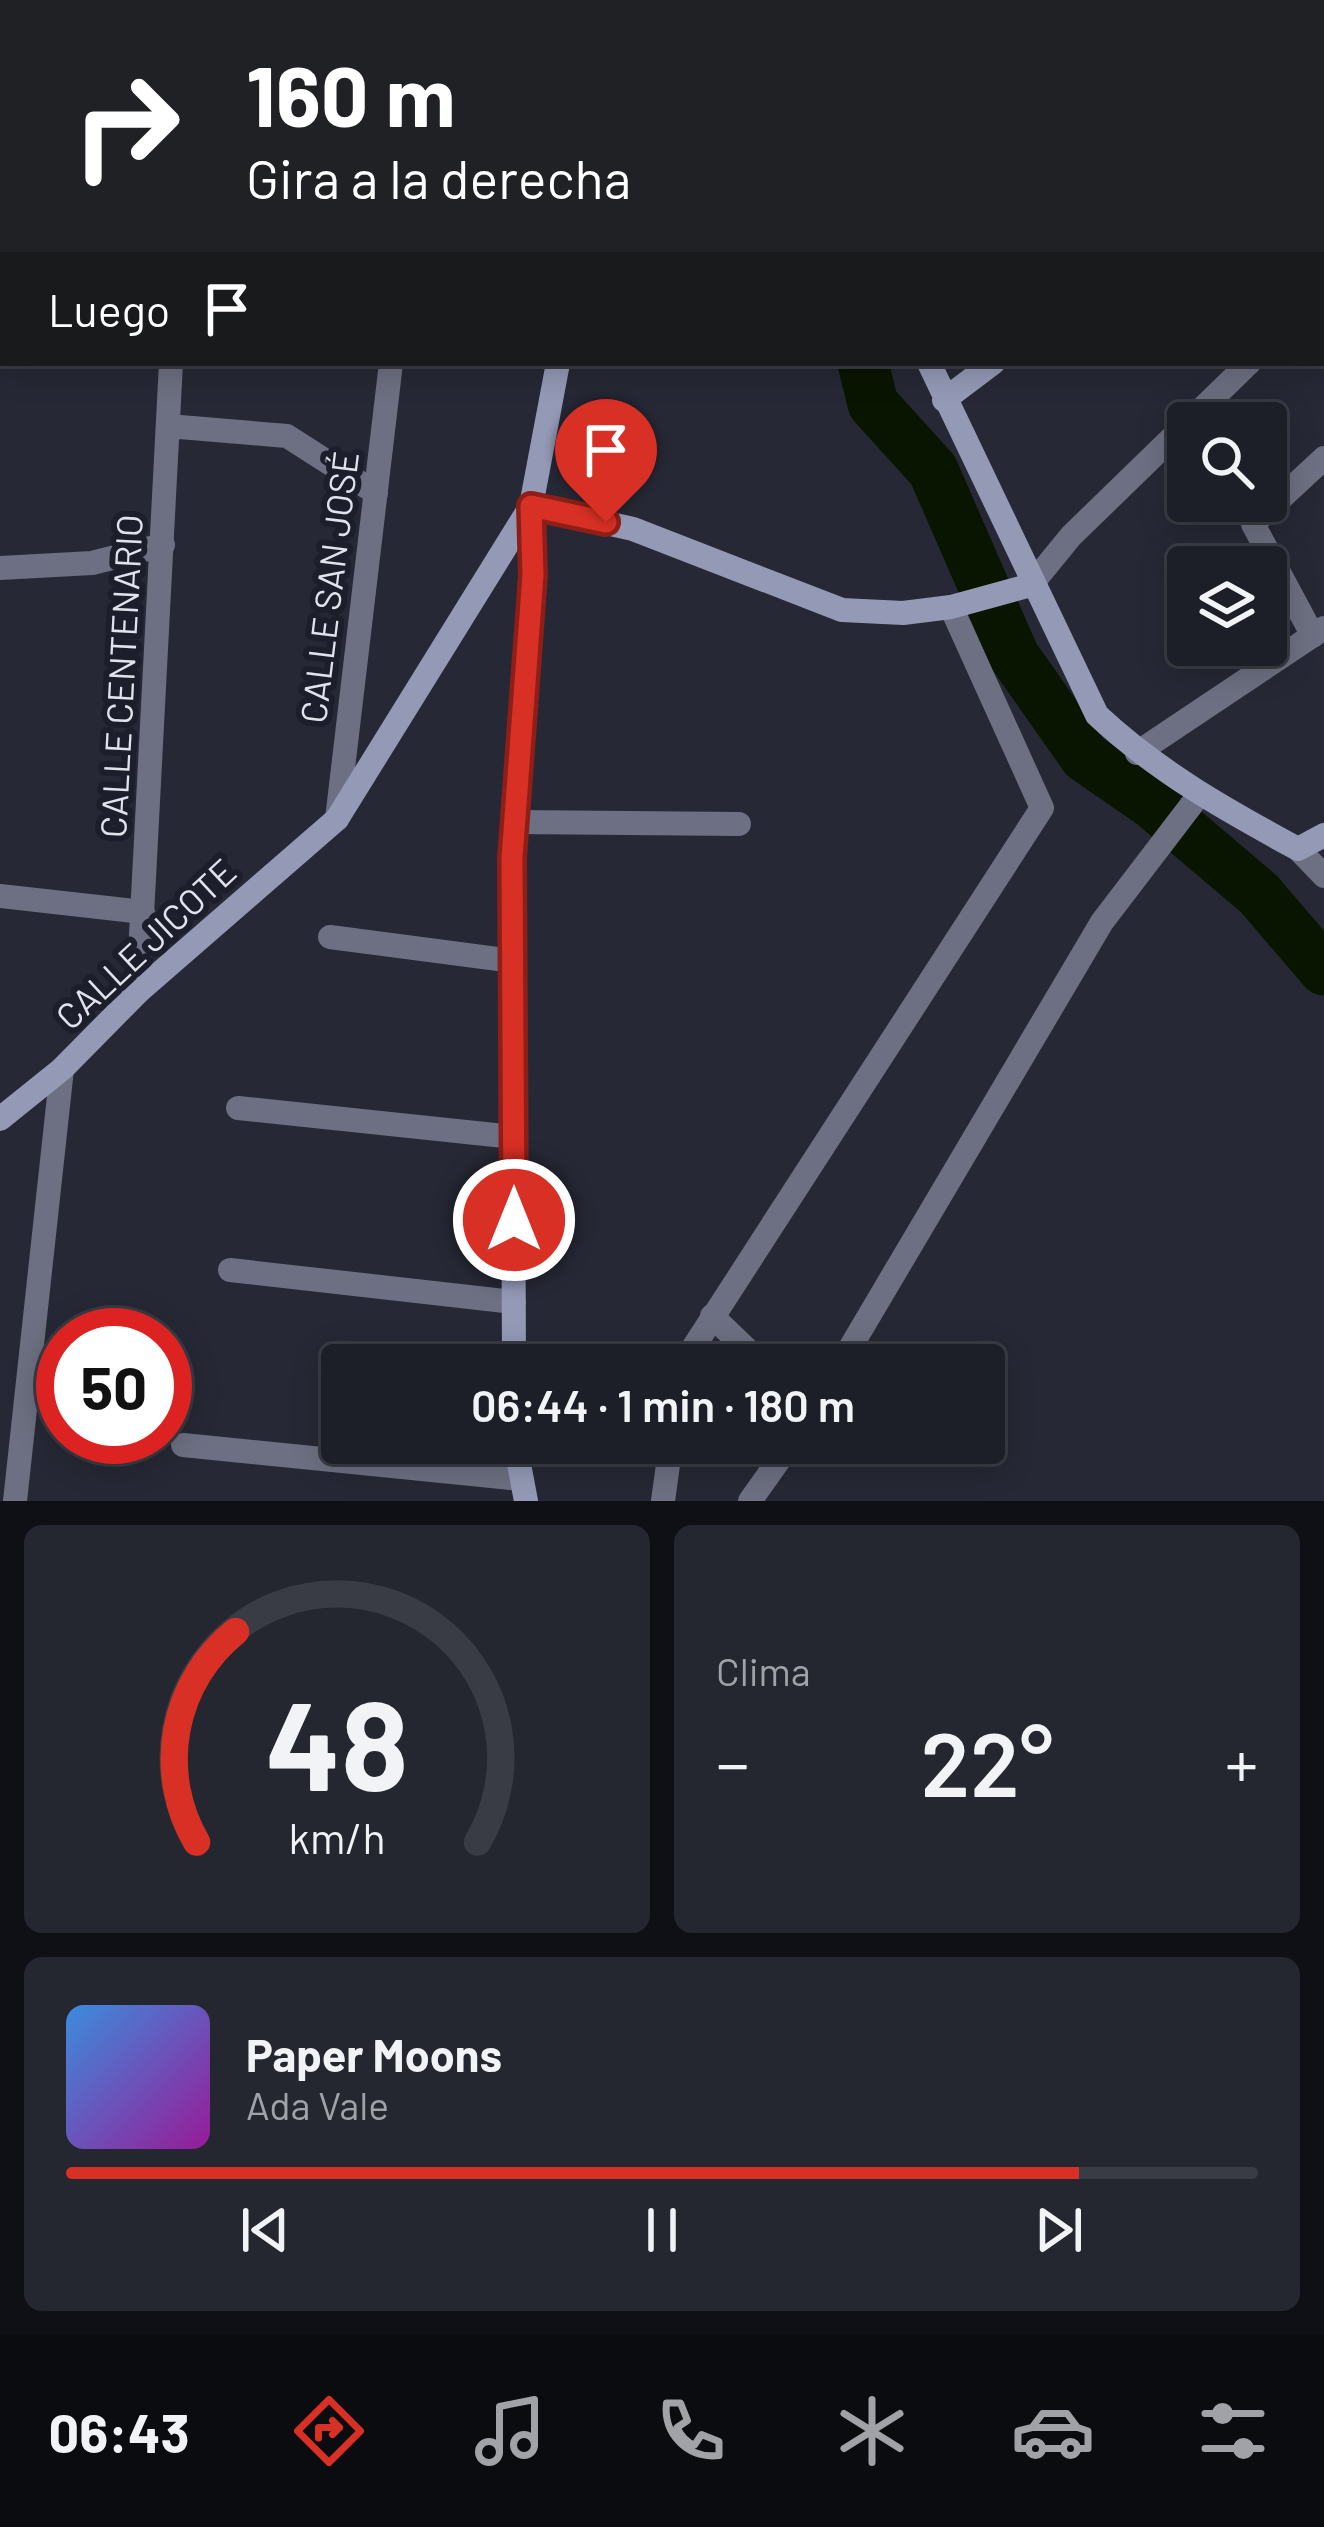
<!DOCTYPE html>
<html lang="es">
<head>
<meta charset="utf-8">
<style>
  body { margin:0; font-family:Barlow,sans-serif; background:#252730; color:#f1f3f6; height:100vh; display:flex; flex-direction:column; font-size:45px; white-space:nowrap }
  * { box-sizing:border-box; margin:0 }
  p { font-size:39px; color:#a0a2a8 }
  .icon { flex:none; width:66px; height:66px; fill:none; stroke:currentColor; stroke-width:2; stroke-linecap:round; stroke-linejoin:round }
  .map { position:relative; height:1501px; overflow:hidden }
  .details { display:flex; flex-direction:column; gap:24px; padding:24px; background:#0f1016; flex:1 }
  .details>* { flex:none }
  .guide { position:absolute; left:0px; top:0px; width:1326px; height:366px; box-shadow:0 6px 30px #0003,0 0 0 3px #3a3c45; background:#202124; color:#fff; overflow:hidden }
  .tools { position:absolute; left:1167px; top:402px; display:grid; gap:24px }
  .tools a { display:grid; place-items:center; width:120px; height:120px; border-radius:12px; background:#1c1e28; box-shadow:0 6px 30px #0003,0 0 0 3px #3a3c45; font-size:60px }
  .speed { position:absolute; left:36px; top:1308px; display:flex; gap:24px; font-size:60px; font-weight:700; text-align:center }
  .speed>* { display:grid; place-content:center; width:156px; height:156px; border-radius:50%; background:#1c1e28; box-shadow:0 6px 30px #0003,0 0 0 3px #3a3c45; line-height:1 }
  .speed .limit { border:18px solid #d22; background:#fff; color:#111 }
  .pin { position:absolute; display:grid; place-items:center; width:102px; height:102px; color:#fff; margin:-123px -51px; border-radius:50% 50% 50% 0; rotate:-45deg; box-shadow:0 0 12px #0007 }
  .pin .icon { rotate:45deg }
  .me { position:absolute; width:132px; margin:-66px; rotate:0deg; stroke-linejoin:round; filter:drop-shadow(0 0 9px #0008) }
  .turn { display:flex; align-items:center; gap:42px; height:252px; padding:0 48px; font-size:54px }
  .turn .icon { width:156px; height:156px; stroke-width:2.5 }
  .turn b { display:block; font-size:84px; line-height:102px }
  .then { display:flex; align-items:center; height:114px; padding:0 48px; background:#0003; gap:24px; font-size:45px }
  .big { font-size:90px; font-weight:600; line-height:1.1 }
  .details .tile { flex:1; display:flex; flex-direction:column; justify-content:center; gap:18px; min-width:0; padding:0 42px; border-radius:18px; background:#252730 }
  .details .dial { align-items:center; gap:0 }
  .dial svg { height:312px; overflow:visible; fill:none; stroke:#3a3c45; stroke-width:7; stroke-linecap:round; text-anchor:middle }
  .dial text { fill:#f1f3f6; stroke:none }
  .song { display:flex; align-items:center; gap:36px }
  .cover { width:144px; height:144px; border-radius:18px; background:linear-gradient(135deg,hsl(210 70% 55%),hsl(300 70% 35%)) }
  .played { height:12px; border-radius:6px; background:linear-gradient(90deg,#d93025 85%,#3a3c45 85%) }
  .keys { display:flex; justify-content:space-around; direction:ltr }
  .heat { display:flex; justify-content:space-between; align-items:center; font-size:66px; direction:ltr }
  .details .tiles { flex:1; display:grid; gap:24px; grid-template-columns:1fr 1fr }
  .tile:last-child { grid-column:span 2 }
  .trip { position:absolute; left:321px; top:1344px; width:684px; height:120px; border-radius:12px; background:#1c1e28; box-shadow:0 6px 30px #0003,0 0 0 3px #3a3c45; font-weight:600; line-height:120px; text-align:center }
  .tabs { display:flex; height:192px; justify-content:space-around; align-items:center; background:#0b0c10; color:#a0a2a8 }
  .tabs .icon { width:84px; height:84px }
  .tabs .current { color:#d93025 }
  .tabs b { font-size:54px; color:#f1f3f6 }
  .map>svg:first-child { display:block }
</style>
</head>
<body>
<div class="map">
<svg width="1324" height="1501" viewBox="0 0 1324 1501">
  <rect width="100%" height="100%" fill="#262835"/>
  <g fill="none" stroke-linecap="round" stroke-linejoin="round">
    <path stroke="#0a1500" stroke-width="51" d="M898,3L899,0
      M863,363L873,404L933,470L1014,656L1085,757L1153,804L1259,894L1324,970"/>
    <path stroke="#6d7082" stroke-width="24" d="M131,0L155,3
      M193,3L194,0
      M799,3V0
      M1114,3L1117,0
      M1323,111L1324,112
      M1323,291L1324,290
      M168,426L287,436L376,493
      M1248,501L1253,524L1313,636
      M1253,524L1324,458
      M0,568L92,563L163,545
      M1031,585L1071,536L1249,363
      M1137,753L1324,628
      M337,819L391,363
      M515,822L739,824
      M1298,849L1324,876
      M0,896L143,912
      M330,937L513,961
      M138,992L171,363
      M238,1108L513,1137
      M230,1270L514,1302
      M712,1316L763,1365
      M682,1365L1042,808L951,607
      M840,1365L1102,922L1199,795
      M183,1445L521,1479
      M15,1501L62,1069
      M663,1501L671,1443
      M750,1501L791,1443"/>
    <path stroke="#9499b6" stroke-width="24" d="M629,3L630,0
      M960,3V0
      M1323,37L1324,36
      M929,363L1097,715C1158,772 1226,810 1298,849L1324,835
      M944,400L993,363
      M531,506L633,529L842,610L903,613L951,607L1031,585
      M0,1119L62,1069L138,992L337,819L531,506L558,363
      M514,1365L512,858L533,575L531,508
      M515,1443L526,1501"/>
  </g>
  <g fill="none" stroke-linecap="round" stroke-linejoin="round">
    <defs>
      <path id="route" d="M514,1220L512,858L533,575L531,506L606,522"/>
    </defs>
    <use href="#route" stroke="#8d1f18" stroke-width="30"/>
    <use href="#route" stroke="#d93025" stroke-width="21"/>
  </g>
  <g text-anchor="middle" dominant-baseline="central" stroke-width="12" stroke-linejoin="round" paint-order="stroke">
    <g font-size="36" fill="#e1e3ec" stroke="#1c1e2b">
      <text transform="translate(328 587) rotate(-83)">CALLE SAN JOSÉ</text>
      <text transform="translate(120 676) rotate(-87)">CALLE CENTENARIO</text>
      <text transform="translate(145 943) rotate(-43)">CALLE JICOTE</text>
    </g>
  </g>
</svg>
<div class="tools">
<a><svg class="icon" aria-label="search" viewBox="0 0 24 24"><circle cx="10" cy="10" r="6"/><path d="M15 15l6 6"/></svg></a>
<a><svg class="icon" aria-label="layers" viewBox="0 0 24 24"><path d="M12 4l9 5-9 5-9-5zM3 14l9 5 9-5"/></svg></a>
</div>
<div class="speed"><div class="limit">50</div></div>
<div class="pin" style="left:606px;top:522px;background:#d93025"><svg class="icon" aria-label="arrive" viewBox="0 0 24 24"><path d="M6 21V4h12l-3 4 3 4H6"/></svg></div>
<svg class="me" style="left:514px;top:1220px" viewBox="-20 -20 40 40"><circle r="17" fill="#d93025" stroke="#fff" stroke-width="3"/><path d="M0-11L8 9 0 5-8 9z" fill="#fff"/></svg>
<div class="trip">06:44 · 1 min · 180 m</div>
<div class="guide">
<div class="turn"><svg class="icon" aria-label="right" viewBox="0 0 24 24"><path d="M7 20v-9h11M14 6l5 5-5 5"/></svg><div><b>160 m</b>Gira a la derecha</div></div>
<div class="then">Luego<svg class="icon" aria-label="arrive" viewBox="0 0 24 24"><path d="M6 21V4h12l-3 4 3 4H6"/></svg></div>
</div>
</div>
<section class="details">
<div class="tiles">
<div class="tile dial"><svg viewBox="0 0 100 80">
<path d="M14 69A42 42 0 1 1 86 69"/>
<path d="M14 69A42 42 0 0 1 24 15" stroke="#d93025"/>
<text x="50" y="56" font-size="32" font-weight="700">48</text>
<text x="50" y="72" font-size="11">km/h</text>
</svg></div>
<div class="tile"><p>Clima</p>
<div class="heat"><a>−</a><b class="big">22°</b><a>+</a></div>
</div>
<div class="tile">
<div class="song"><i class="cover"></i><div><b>Paper Moons</b><p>Ada Vale</p></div></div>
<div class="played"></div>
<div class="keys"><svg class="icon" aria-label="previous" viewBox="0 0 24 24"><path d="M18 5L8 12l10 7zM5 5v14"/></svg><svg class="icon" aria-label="pause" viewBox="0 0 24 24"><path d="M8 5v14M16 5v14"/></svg><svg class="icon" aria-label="next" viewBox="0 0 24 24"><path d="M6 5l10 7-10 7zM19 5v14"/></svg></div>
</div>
</div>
</section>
<nav class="tabs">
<b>06:43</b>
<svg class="icon current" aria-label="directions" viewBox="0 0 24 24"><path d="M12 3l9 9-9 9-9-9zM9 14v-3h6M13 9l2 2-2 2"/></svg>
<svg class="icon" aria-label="music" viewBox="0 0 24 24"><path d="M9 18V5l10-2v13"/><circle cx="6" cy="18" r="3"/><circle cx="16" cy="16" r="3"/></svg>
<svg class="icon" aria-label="phone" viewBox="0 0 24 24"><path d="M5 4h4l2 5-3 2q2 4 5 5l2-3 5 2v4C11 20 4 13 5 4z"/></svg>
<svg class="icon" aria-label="climate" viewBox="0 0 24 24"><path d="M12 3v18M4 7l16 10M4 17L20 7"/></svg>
<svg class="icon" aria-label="car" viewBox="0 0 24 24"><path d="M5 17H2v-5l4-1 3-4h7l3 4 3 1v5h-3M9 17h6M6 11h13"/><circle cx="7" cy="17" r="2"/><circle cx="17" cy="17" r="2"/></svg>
<svg class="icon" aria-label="filters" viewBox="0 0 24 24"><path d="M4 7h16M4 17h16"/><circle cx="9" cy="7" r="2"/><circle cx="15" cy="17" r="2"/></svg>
</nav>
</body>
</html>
